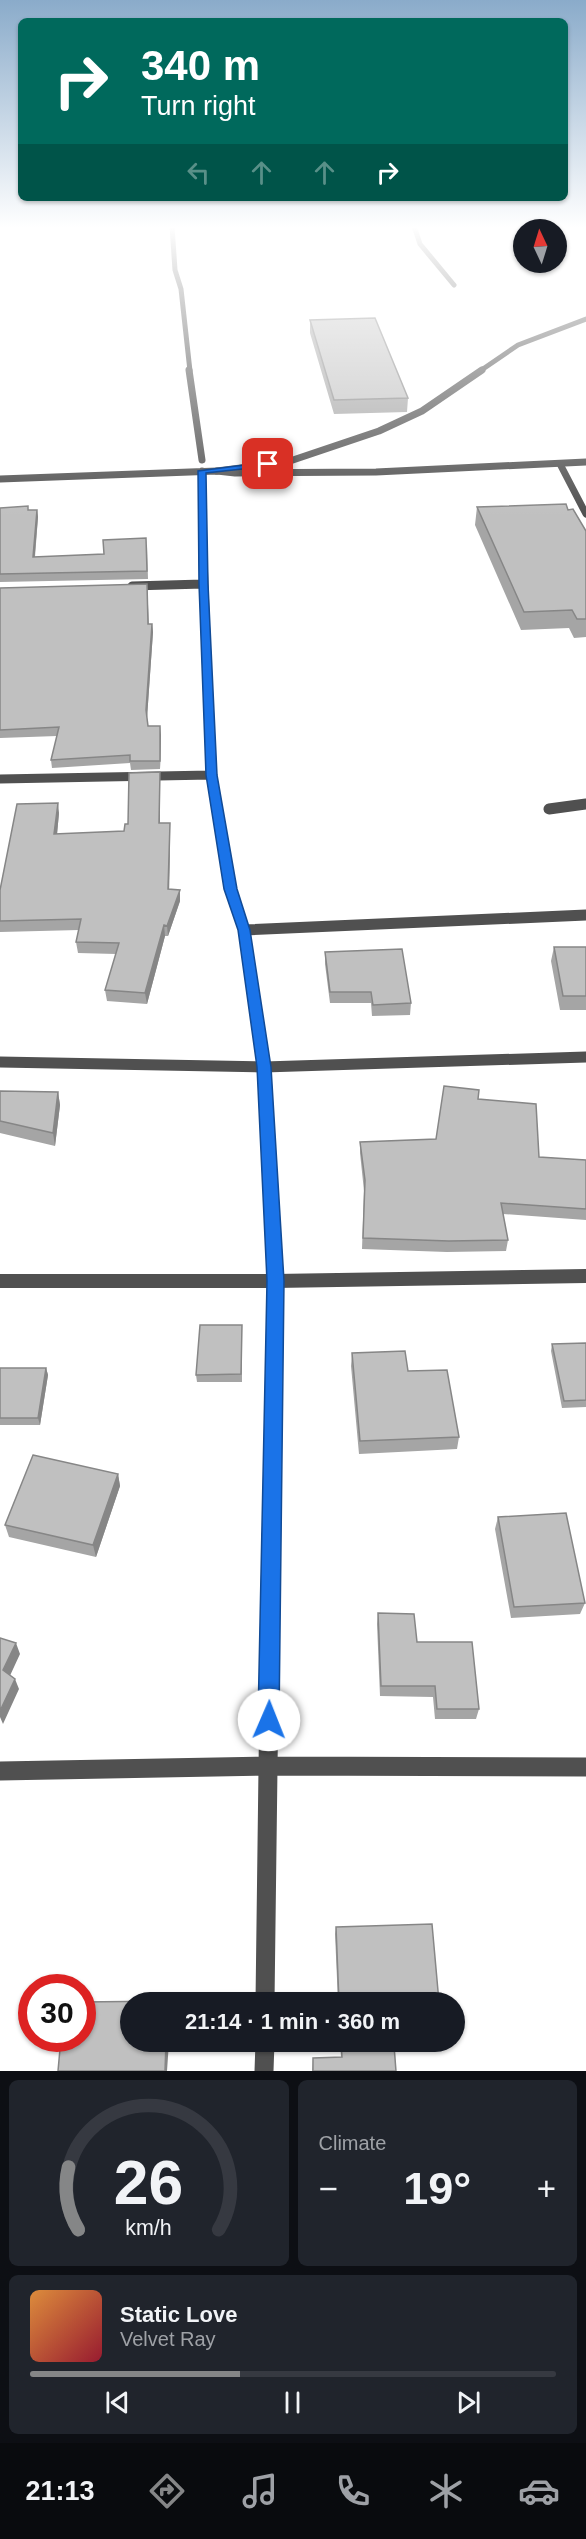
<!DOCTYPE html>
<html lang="en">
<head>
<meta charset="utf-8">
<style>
  body { margin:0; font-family:Helvetica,sans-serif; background:#20242c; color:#f1f3f6; height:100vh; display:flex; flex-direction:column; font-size:22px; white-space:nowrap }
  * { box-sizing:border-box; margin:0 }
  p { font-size:20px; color:#9ea1a6 }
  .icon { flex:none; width:33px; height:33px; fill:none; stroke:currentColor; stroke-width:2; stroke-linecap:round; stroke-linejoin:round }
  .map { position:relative; height:2071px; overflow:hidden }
  .panel { display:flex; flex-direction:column; gap:9px; padding:9px; background:#0d0f14; flex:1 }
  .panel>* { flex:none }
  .hud { position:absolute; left:18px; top:18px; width:550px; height:183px; border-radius:9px; box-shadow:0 2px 4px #0004; background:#00695c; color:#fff; overflow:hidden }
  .needle { width:39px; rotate:356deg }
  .controls { position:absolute; left:513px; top:219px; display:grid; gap:12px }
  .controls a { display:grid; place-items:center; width:54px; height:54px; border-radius:50%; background:#171b24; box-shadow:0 2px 4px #0004; font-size:30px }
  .speed { position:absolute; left:18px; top:1974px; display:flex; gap:12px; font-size:30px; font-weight:700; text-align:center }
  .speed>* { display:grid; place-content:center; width:78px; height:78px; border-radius:50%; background:#171b24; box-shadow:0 2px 4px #0004; line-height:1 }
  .speed .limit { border:9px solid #d22; background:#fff; color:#111 }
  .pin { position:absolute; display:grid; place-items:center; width:51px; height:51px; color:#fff; margin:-26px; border-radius:12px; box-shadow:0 3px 9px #0006 }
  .me { position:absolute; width:66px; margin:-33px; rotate:1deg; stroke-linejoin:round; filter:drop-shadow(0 0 4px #0008) }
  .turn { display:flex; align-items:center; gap:21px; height:126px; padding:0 24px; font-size:27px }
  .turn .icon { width:78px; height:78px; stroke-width:2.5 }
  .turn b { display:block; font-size:42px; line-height:51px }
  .lanes { display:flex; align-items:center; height:57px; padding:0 24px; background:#0003; justify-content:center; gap:30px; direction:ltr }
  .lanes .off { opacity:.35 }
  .big { font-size:45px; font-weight:800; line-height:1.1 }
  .panel .card { flex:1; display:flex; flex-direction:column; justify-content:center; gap:9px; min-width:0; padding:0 21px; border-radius:9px; background:#20242c }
  .panel .dial { align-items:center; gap:0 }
  .dial svg { height:156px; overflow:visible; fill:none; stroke:#363941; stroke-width:7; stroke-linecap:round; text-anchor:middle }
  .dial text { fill:#f1f3f6; stroke:none }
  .song { display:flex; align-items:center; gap:18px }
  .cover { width:72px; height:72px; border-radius:9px; background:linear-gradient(135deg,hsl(30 70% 55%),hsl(350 70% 35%)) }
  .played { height:6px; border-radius:3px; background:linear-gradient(90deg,#858687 40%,#363941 40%) }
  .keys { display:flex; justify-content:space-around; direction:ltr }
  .heat { display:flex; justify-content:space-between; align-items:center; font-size:33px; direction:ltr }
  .panel .tiles { flex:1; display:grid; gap:9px; grid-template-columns:1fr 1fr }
  .card:last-child { grid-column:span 2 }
  .trip { position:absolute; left:120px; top:1992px; width:345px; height:60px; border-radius:30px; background:#171b24; box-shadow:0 2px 4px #0004; font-weight:800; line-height:60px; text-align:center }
  .dock { display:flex; height:96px; justify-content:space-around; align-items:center; background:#090b0e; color:#9ea1a6 }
  .dock .icon { width:42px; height:42px }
  .dock .selected { color:#858687 }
  .dock b { font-size:27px; color:#f1f3f6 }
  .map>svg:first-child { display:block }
</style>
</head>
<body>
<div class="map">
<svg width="586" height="2071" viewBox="0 0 586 2071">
  <rect width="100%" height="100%" fill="#fff"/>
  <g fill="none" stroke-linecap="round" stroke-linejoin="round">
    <path stroke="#505050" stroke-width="5" d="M172,226L175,270L181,289L190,371
      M414,226L420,244L454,285
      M480,371L518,345L586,319"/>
    <path stroke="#505050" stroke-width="7" d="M189,370L202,460
      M560,464L586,514
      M217,471L287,462L379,431L422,411L482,370"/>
    <path stroke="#505050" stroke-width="9" d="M583,804H586"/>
    <path stroke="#505050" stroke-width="11" d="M549,809L586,804"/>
    <path stroke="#505050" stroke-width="7" d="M202,471L203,560
      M0,479L217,471L235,473L376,472L586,462"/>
    <path stroke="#505050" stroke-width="9" d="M203,558L211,775L216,804
      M132,586L203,584
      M0,779L211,775"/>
    <path stroke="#505050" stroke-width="11" d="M216,803L231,889L244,930L264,1067L267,1122
      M244,930L586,915
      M0,1062L264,1067L586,1057"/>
    <path stroke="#505050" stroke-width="14" d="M267,1121L275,1281L271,1535
      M0,1281H275L586,1276"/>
    <path stroke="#505050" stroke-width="19" d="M0,1771L268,1766L586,1767
      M265,2002L271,1534
      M264,2071L265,2042"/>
  </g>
  <path fill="#a5a5a5" d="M310,320L408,398L407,412L334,414L310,333Z
    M477,507L568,510L586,531V637L574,638L569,628L521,630L475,525Z
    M0,508L29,510H37L38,517L35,557L104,554L147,545L148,579L0,582Z
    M147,584L149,624H152L153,632L147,718L148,726L161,735L160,769L131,770L130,763L52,768L51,760L57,736L0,738V588Z
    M160,772V823L170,833L169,889L180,901L168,936H165L147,1004L107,1001L105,990L116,954L78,953L76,942L79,930L0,932V890L59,813L57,834L124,831Z
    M554,947H586V1010H560L551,961Z
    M325,952L411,1003L410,1015L372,1016L371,1003H330L325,964Z
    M0,1091L58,1092L60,1105L55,1146L0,1133Z
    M478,1099L539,1157L586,1160V1220L503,1214L508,1240L506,1251L447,1252L362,1249L364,1191L360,1153V1142L436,1139Z
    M242,1325V1382H197L196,1375Z
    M586,1343V1407L562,1408L551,1351L552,1344Z
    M352,1353L408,1371L459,1437L457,1449L359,1454L351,1366Z
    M0,1368H46L48,1375L40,1425H0Z
    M118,1474L120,1486L96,1557L9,1537L5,1525Z
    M498,1517L585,1603L580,1614L511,1618L495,1529Z
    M378,1613L417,1642L479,1709L476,1719H435L433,1697L380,1696L377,1624Z
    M336,1927L439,2002H338L335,1934Z
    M340,2042H443V2045L440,2050L395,2052L396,2071H312L313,2058L341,2057Z"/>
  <path fill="#868686" d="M37,510L38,517L34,564L33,557Z
    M152,624L153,632L147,718L146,710Z
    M160,726L161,735L160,769Z
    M160,772V834L159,823Z
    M58,803L59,813L56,845L54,834Z
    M170,823V833L169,900L168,889Z
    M180,890V901L168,936L167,926Z
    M164,925L165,936L147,1004L145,993Z
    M58,1092L60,1105L55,1146L53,1133Z
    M46,1368L48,1375L40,1425L38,1418Z
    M118,1474L120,1486L96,1557L93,1545Z
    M16,1643L20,1654L8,1680L3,1670Z
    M15,1679L19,1689L3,1724L0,1717V1711Z
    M166,2042H169L167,2071H165Z"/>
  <path fill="#c0c0c0" stroke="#868686" stroke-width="1.5" d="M375,318L408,398L334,400L310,320Z
    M566,504L568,510L573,509L586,531V619H577L572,610L524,612L477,507Z
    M28,506V510H37L33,557L104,554L103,540L146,538L147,571L0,574V508Z
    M147,584L148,624H152L146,710L148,726H160V761H130V755L51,760L59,727L0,730V588Z
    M160,772L159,823H170L168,889L180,890L167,926L164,925L145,993L105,990L119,943L76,942L81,919L0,921V890L17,804L58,803L54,834L124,831L125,824H128L129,773Z
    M554,947H586V996H563Z
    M402,949L411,1003L373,1005L371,992H330L325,952Z
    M444,1086L479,1090L478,1099L536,1104L539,1157L586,1160V1209L501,1203L508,1240L449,1241L363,1238L365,1180L360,1142L436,1139Z
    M0,1091L58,1092L53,1133L0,1121Z
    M200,1325H242L241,1374L196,1375Z
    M586,1343V1400L564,1401L552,1344Z
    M405,1351L408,1371L447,1370L459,1437L360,1441L352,1353Z
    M0,1368H46L38,1418H0Z
    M33,1455L118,1474L93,1545L5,1525Z
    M566,1513L585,1603L514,1607L498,1517Z
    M378,1613L414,1614L417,1642H472L479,1709H437L435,1686H381Z
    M0,1638L16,1643L3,1670L15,1679L0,1711Z
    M432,1924L439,2002H339L336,1927Z
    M168,2001V2002H130V2042H166L165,2071H58L61,2038H82V2002Z
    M341,2042H443V2045L394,2046L396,2071H313V2058L342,2057Z"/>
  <linearGradient id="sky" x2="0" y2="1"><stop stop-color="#8aabca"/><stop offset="0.44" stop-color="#fff"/><stop offset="1" stop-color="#fff" stop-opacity="0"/></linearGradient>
  <rect width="586" height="516" fill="url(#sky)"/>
  <path fill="#1a73e8" stroke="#114b97" stroke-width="1.5" d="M268,462L271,463V466L206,473L208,584L217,775L237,889L250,930L271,1067L284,1281L279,1720L276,1727L269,1730L261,1727L258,1720L267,1281L257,1067L238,930L224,889L206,775L199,584L198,471Z"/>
</svg>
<div class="controls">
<a><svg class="needle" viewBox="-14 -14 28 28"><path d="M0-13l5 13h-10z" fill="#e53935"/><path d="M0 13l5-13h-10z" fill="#9ea1a6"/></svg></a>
</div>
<div class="speed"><div class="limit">30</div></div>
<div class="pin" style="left:268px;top:464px;background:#d93025"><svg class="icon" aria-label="arrive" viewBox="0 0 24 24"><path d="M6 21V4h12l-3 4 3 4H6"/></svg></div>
<svg class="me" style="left:269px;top:1720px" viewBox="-20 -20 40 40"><circle r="19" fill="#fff"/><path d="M0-13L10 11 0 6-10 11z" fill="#1a73e8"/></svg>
<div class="trip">21:14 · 1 min · 360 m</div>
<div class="hud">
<div class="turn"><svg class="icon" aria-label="right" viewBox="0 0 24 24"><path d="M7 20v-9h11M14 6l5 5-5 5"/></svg><div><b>340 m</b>Turn right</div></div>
<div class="lanes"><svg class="icon off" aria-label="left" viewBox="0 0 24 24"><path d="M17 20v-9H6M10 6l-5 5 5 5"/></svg><svg class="icon off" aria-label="ahead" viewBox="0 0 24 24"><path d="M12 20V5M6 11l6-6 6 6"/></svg><svg class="icon off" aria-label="ahead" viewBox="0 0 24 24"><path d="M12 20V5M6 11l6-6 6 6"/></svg><svg class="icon" aria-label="right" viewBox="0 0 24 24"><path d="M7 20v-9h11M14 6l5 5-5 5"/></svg></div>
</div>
</div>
<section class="panel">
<div class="tiles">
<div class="card dial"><svg viewBox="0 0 100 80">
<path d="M14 69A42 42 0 1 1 86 69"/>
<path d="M14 69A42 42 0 0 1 9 37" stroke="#858687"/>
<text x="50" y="56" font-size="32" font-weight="700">26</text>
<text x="50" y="72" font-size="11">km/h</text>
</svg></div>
<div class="card"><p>Climate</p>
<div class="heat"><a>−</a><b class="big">19°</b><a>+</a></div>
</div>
<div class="card">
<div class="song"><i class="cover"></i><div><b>Static Love</b><p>Velvet Ray</p></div></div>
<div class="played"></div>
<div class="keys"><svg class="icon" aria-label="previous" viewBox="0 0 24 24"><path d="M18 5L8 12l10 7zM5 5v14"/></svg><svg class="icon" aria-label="pause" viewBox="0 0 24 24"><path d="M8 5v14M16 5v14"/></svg><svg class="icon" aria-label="next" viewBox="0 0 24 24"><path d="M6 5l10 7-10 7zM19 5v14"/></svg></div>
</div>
</div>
</section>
<nav class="dock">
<b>21:13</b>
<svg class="icon selected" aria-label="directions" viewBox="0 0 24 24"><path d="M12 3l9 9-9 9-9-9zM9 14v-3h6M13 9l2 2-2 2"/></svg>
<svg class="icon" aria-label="music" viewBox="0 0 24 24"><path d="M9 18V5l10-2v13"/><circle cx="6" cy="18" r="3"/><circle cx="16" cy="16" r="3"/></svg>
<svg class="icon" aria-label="phone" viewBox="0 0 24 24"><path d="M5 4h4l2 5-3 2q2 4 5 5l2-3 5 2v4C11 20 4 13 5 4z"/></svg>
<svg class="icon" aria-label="climate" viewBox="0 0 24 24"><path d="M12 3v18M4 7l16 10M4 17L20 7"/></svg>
<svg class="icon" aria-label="car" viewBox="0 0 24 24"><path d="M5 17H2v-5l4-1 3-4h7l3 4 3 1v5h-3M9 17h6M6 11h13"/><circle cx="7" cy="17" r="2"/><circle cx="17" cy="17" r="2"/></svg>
</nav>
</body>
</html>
